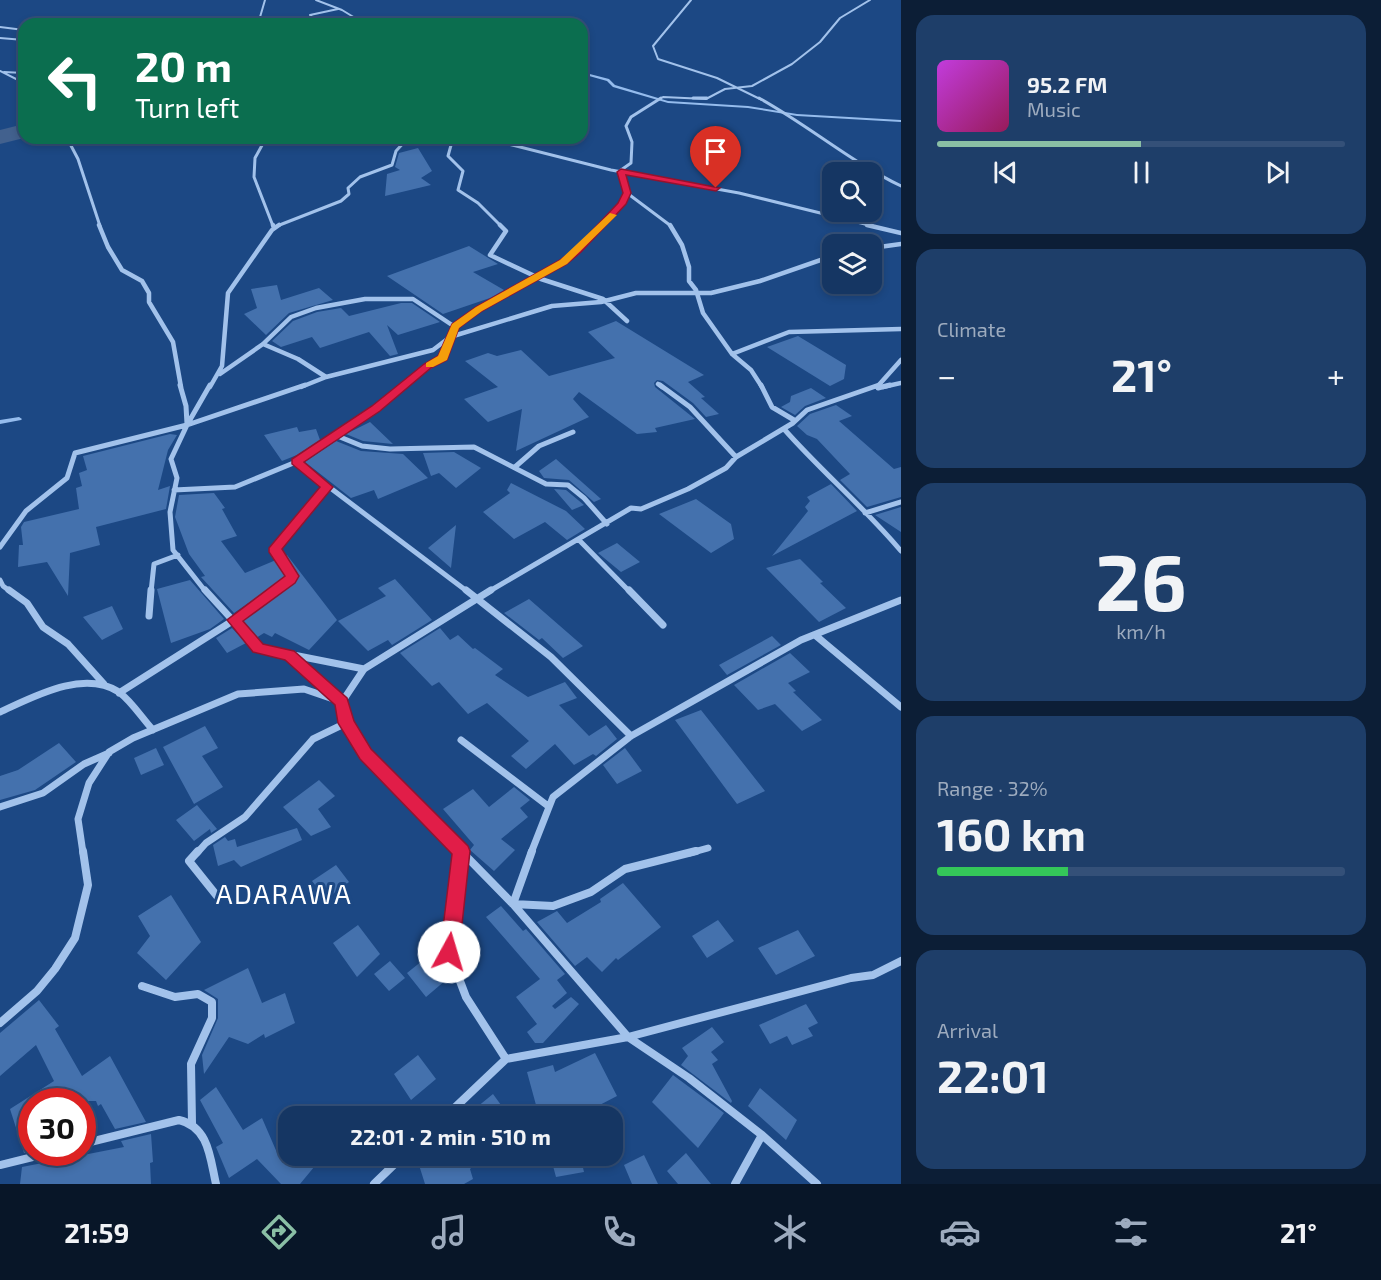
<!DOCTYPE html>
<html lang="en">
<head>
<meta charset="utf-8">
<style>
  body { margin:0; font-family:"Exo 2",sans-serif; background:#1e3e69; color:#f1f3f6; height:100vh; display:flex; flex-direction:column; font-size:22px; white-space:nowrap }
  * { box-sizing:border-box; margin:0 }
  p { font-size:20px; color:#9dabbe }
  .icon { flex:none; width:33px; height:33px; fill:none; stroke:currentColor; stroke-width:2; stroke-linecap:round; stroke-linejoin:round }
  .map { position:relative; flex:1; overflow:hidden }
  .drawer { display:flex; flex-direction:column; gap:15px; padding:15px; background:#0c1e36; width:480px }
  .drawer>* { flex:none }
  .hud { position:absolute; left:18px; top:18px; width:570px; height:126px; border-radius:18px; box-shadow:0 3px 9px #0003,0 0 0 2px #345078; background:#0b6e4f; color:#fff; overflow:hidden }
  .controls { position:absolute; left:822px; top:162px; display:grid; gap:12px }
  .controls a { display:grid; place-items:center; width:60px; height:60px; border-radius:12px; background:#153663; box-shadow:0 3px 9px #0003,0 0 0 2px #345078; font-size:30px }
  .speed { position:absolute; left:18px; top:1088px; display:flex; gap:12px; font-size:30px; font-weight:700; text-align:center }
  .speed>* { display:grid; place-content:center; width:78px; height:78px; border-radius:50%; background:#153663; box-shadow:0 3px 9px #0003,0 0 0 2px #345078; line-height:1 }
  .speed .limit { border:9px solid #d22; background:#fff; color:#111 }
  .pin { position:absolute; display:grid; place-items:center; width:51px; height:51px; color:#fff; margin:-62px -26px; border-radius:50% 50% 50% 0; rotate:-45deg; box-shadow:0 0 6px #0007 }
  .pin .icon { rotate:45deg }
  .me { position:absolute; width:66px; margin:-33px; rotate:6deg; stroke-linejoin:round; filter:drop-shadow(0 0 4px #0008) }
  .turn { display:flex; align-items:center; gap:21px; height:126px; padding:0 18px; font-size:27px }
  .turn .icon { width:78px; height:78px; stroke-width:2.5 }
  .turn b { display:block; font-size:42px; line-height:51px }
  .big { font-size:45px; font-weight:700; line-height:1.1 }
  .drawer .tile { flex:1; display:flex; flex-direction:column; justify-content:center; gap:9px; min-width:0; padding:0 21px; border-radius:18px; background:#1e3e69 }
  .drawer .dial { align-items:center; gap:0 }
  .dial b { font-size:78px; line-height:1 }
  .song { display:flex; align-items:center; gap:18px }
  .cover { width:72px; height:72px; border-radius:9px; background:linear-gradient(135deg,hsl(290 70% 55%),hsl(330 70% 35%)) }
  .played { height:6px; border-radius:3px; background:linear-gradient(90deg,#8abfa5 50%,#345078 50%) }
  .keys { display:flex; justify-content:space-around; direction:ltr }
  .heat { display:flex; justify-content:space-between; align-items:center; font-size:33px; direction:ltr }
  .charge { height:9px; border-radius:4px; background:linear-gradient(90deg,#34c759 32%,#345078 0) }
  .trip { position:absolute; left:278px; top:1106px; width:345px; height:60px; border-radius:18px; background:#153663; box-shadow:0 3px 9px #0003,0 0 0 2px #345078; font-weight:700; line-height:60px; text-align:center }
  .tab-bar { display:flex; height:96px; justify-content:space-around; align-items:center; background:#081628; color:#9dabbe }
  .tab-bar .icon { width:42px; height:42px }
  .tab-bar .current { color:#8abfa5 }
  .tab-bar b { font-size:27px; color:#f1f3f6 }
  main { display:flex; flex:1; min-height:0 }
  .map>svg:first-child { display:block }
</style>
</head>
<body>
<main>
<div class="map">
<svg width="901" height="1184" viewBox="0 0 901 1184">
  <rect width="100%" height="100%" fill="#1c4884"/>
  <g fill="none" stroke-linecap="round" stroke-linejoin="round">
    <path fill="#95bced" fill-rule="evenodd" d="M582,72L609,79L615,85L668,101L748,106L797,114L901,120V122L797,116L748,108L668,103L613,87L607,81L582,74Z
      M19,417L22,419L21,420L0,424V420Z"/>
    <path fill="#42618e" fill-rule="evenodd" d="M24,124V138L0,144V130Z"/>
  </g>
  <path fill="#4471ad" d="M418,148L432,171L421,178L431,185L385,196L387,174L400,170L395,167L399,153Z
    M469,246L498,264L473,272L504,290L490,298L443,314L387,276Z
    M277,285L281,300L319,288L333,300L289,313L266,335L244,314L257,308L251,289Z
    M401,303H412L440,322L398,335L387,325L398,354L390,356L369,332L320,348L312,337L281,347L272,341L293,321L317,312L341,308L349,316Z
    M616,321L704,375L688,382L705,397L701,398L719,414L706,417L693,403L663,381L657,380L654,383L655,387L695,419L655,428L657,432L637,434L579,392L573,399L589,417L516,451L522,409L488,422L464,399L498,387L465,361L488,353L497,356L521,350L549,376L615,358L588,332Z
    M798,336L846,365L844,379L830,386L767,347Z
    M811,388L826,398L805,406L795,415L781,407L790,402L791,396Z
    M836,405L852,416L839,421L894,469L901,467V497L867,507L840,480L850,474L817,439L807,435L797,426L810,414Z
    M370,422L393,444L363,441L346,434Z
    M297,427L299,432L316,429L320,440L297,455L282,461L264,435Z
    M170,434L177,435L168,450L158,490L170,486L166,509L96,527L100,545L70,553L68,596L47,562L18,567L19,545H23L21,527L24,522L79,509L76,488L82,486L79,473L87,470L83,456Z
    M336,441L361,451L403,454L428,478L378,499L374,490L351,498L305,462Z
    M454,452L481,468L456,488L439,473L431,476L423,453Z
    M556,459L601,499L594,502L569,480L544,478L539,471Z
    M511,483L566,511L585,529L567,540L545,522L514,539L483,512L510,493L507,490Z
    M831,484L857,511L772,556L808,511L805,507L810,501L807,497Z
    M554,489L566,490L584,505L572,510Z
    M214,493L225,508L222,509L237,536L221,541L245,573L276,560L287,574L276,584L234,613L201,577L205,576L189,554L175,517L179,495Z
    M696,499L731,524L734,539L711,553L659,514Z
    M901,507V532L875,515Z
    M456,525L451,568L428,548Z
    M617,543L640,562L621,572L598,553Z
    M287,555L337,620L309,650L275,633L272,637L264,633L256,638L241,622L293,583L297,572L285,556Z
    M800,559L823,582L820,583L846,608L819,622L766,568Z
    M395,579L432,620L392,645L388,640L368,651L338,621L386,596L378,588Z
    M190,580L224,619L210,629L171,643L157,589Z
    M529,599L583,646L563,658L542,638L539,640L504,613Z
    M112,606L123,629L102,640L83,617Z
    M232,628L246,643L227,653L216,638Z
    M440,628L450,640L458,635L473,649L475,648L503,669L495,675L528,697L565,682L577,698L559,705L589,736L606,725L617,739L596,756L593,754L574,765L555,744L526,769L511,756L529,741L487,703L468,714L439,682L432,686L400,653Z
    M772,636L781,645L727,675L719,665Z
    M790,653L810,672L788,683L796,691L793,692L822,720L802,731L775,704L758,710L734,685Z
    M701,710L765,791L737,804L675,720Z
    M205,726L218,748L202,756L223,787L194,804L163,747Z
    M59,743L76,762L35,790L0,800V776L18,770Z
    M156,748L164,765L141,775L134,758Z
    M625,748L642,771L617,784L603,765Z
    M319,780L335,796L318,809L331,827L311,836L283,807Z
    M514,787L530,800L520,808L528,817L501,839L515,850L494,871L470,850L474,845L443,809L473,789L489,807Z
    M197,805L217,829L211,833L210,829L194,841L176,820Z
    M297,828L302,840L241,867L234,860L218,866L213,845L225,837L228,841L235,839L237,847Z
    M336,865L349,882L326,899L312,881Z
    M623,883L661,927L618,960L616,958L602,972L587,957L575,966L537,922L557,911L567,923L601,902L600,899Z
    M171,895L201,942L166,980L137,953L150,936L138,916Z
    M501,906L523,931L526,929L565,974L557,980L567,993L552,1006L555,1009L571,997L579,1004L543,1043H535L527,1032L537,1024L516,997L540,979L486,917Z
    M718,920L734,941L707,958L692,936Z
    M358,925L380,954L357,977L333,943Z
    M798,930L815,956L776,975L758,948Z
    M427,957L446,980L426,997L407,973Z
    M390,961L405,978L389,991L374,974Z
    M248,968L262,1003L285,993L295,1023L265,1038L264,1034L248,1044L229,1037L204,1074L202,1055L218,1018V999L204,990Z
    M39,1000L59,1026L55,1029L82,1076L110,1056L146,1122L115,1129L101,1104L98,1106L96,1101H32V1151L24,1153L10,1109L54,1081L36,1045L0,1076V1033Z
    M806,1004L818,1023L808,1028L813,1036L792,1045L787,1036L770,1044L759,1025Z
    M712,1027L724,1042L711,1052L718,1060L712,1064L732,1101L731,1103L681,1065L688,1056L682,1048Z
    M595,1053L617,1096L592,1109L590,1105L551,1116H539L527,1072L553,1065L555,1072Z
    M418,1055L436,1079L411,1100L394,1074Z
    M673,1075L724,1113L698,1148L652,1102Z
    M216,1087L243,1130L262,1118L278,1155H324L300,1184H281L257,1159L229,1178L216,1147L223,1143L200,1100Z
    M760,1088L797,1120L786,1140L748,1106Z
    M493,1094L509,1116H466Z
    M151,1134L153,1162L150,1163L151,1184H20L22,1167L124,1147L121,1141Z
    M686,1153L711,1184H678L667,1171Z
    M441,1155H486L470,1169L473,1179L464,1184H425L419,1165Z
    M550,1155H580L584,1172L556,1177Z
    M644,1155L658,1184H632L624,1165Z"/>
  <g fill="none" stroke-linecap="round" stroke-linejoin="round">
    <path stroke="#a2c2eb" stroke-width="2" d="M316,0L342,10L365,24
      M691,0L653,46L658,59L717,78L762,100
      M258,24L265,0
      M320,24L310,15L338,9
      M0,27L24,30
      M0,38L24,40
      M0,71L24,83
      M4,72L24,73
      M658,100L663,97L706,99L725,89L752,86L792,64L820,42L840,18L870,0"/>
    <path stroke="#a2c2eb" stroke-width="3" d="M693,98H707
      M759,98C808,125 851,162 901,186
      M67,138L78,159L100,226
      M266,138L255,158L254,177L273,226
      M453,138L448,156L463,171L458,190L478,203L501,226
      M465,138L508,144L611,170L739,193L873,226
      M627,193L671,226
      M277,226L341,201L349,194L348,188L360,177L392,165L396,151L408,138
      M601,226C623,202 630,203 621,170L631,163L632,142L626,126L631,117L661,98"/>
    <path stroke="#a2c2eb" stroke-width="4.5" d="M99,225L108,247L122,270L142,281L149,293V302L173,342L181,387
      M273,225L274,228
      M500,225L506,231L490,255L541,279L603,299L627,321
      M670,225L682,245L689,267V281L696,290L703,313L732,354L751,370L762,387
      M867,225L901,233
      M872,248L901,244
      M263,344L298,359L326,377
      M732,354L789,332L901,329
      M220,374L263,344L291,317L316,308L365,299H413L455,327
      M658,384L662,387
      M210,387L222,366L228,293L272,230L279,225
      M301,387L326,377L433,350L450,337L552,306L601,302L636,293H711L760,281L832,256
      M402,387L443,357L455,327L479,309L563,262L578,251L603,225
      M877,387L901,360
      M883,387L901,383"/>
    <path stroke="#a2c2eb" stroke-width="5" d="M180,385L186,406L187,424
      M660,385L690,407L736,457
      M761,385L772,407L794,420
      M878,388L890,385
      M784,429C821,471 865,508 901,551
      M335,435L362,446L390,449L474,447L546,484L568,485L584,498L607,524
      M296,462L468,592
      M515,467L539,446L573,432
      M174,490L235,487L296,462L376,408L404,385
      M865,513L901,502
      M579,540L630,592
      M0,547L26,511L67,478L75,453L187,425L305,385
      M0,580L3,586L11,592
      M151,592L154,564L178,555
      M206,592L173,550L170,512L177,478L171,459L187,425L210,385
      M274,592L290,580L292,573L275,552L276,548L327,487
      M488,592L631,508L641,509L688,489L726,468L736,457L793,423L807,410L879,385"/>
    <path stroke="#a2c2eb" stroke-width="7" d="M9,590L27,603L43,627L68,644L104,684
      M205,590L258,648L364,669
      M466,590L551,657L631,736
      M629,590L663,625
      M149,616L151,590
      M815,635L901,707
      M291,657L339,700
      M119,693L234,620L276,590
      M0,712C33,697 83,669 119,692C132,702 142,718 153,730
      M461,740L548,806
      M0,807L43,793L84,764L109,753
      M83,853L78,819L89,783L109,752L133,738L238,694L304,689L342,702
      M197,853L206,843L245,817L313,739L346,723
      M463,853L366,754L346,723L342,702L364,669L491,590
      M531,853L553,797L631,736L801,640L901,600
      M690,853L708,848"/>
    <path stroke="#a2c2eb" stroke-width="8" d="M198,851L189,861L217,896
      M461,851L449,952L466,997L506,1059
      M461,851L513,904L628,1037L689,1078L762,1135L817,1184
      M532,851L513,904L553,906L591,892L625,869L696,851
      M142,986L175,997L198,994L212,1002V1018L191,1064L192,1123
      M0,1023L37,991L55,969L75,938L88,885L83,851
      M446,1116L506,1059L628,1037L851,978L873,975L901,961
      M82,1144L179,1120C209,1127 210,1158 216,1184
      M0,1165L53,1152
      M374,1184L404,1155
      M735,1184L762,1135"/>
  </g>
  <path fill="#e11d48" stroke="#92132f" stroke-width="1.5" d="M621,169L720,188L716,191L626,175L631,193L626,204L581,252L567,264L482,311L459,328L447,360L431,368L380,411L304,462L333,487L282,549L299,576L295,583L243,621L263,644L294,651L347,698L354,721L371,749L468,846L470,851L459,952L456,958L449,961L443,958L440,952L452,854L360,759L338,723L335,705L285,660L253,652L227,620L285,576L269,552V548L320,487L292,464V459L372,406L424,364L438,356L452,324L476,307L560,260L575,249L618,203L623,193L617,172Z"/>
  <path fill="#f59e0b" d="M610,213L617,215L567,264L482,311L459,328L447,360L433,367H426V363L438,356L452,324L476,307L560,260Z"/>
  <g text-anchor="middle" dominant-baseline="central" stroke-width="6" stroke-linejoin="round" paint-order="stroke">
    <g font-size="27" letter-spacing="1.5" fill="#fff" stroke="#1c4884">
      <text x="284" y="893">ADARAWA</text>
    </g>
  </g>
</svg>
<div class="controls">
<a><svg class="icon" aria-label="search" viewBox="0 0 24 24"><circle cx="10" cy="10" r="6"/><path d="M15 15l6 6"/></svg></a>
<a><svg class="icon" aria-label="layers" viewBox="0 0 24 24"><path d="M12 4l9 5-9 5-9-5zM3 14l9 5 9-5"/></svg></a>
</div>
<div class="speed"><div class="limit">30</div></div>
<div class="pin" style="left:716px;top:188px;background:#d93025"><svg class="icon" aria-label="arrive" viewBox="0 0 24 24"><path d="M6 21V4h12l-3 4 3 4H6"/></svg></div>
<svg class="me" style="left:449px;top:952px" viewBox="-20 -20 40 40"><circle r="19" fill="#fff"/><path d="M0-13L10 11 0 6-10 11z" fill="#e11d48"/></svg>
<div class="trip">22:01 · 2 min · 510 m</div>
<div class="hud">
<div class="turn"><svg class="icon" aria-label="left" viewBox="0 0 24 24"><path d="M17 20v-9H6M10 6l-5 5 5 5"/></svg><div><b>20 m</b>Turn left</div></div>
</div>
</div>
<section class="drawer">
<div class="tile">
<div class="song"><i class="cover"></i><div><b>95.2 FM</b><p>Music</p></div></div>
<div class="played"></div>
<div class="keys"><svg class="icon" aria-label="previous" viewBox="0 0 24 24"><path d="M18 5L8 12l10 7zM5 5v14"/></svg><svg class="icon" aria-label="pause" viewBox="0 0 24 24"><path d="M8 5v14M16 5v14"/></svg><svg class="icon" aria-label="next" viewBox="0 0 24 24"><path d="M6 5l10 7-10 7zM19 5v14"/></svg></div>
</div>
<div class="tile"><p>Climate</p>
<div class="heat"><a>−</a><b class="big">21°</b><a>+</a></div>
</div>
<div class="tile dial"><b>26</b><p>km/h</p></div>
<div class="tile"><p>Range · 32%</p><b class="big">160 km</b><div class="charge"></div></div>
<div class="tile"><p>Arrival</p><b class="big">22:01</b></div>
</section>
</main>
<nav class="tab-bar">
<b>21:59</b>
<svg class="icon current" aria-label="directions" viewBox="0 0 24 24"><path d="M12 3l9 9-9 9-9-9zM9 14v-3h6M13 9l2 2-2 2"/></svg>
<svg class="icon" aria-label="music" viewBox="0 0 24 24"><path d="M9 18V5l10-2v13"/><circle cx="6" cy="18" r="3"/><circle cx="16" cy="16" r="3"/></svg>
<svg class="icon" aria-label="phone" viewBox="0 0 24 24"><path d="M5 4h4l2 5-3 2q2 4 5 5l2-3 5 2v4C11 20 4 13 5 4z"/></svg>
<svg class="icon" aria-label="climate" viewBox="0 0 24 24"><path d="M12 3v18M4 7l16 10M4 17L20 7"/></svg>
<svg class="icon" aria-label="car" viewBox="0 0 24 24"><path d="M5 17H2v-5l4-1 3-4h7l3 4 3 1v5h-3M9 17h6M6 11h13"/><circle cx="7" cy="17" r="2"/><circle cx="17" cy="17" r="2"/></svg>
<svg class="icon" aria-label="filters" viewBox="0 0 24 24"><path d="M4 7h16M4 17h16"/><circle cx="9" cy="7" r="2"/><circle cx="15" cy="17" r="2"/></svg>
<b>21°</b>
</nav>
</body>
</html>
